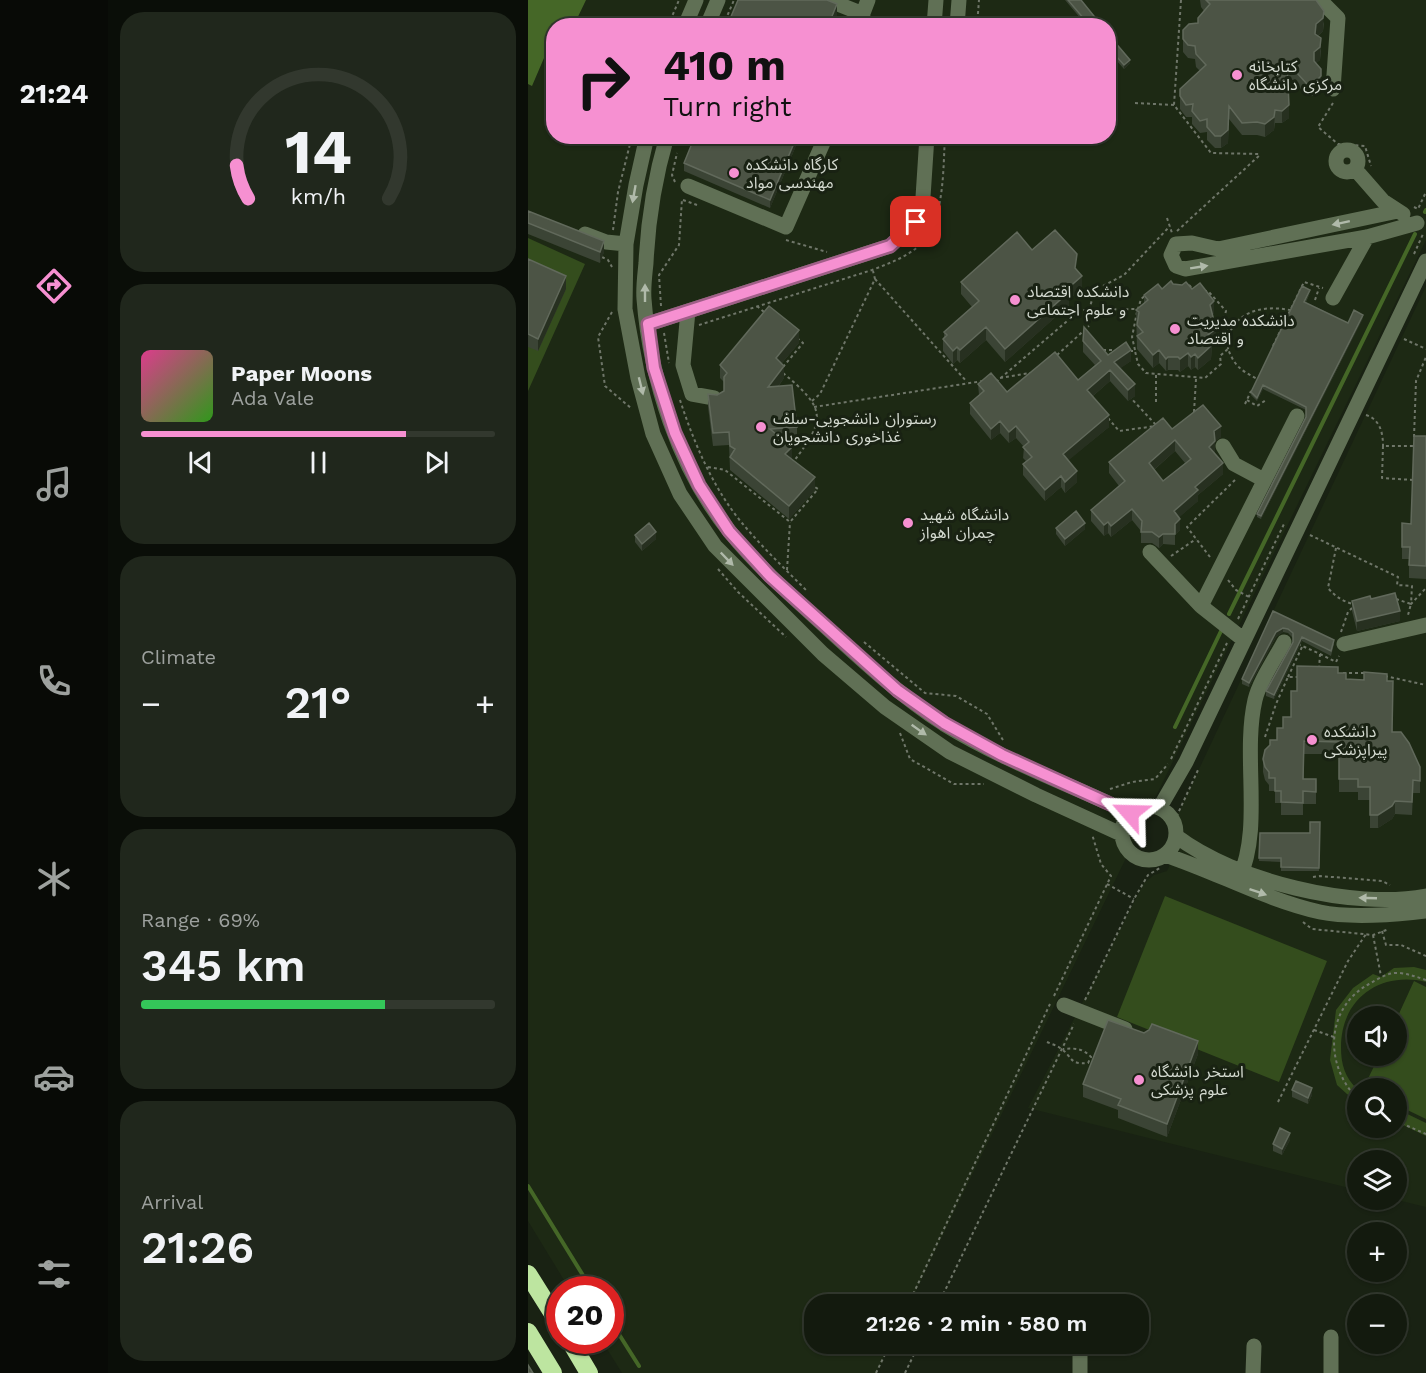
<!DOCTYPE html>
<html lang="en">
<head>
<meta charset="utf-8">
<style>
  body { margin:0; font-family:"Work Sans","Noto Sans Arabic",sans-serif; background:#20271c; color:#f1f3f6; height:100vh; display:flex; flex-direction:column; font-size:22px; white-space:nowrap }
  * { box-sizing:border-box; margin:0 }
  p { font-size:20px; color:#9da19e }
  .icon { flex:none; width:33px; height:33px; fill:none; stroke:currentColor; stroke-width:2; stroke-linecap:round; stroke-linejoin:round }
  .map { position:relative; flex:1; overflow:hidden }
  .sheet { display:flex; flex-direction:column; gap:12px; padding:12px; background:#0a0e08; width:420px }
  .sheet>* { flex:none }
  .hud { position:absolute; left:18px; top:18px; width:570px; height:126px; border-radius:24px; box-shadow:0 2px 4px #0004,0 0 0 2px #32382e; background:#f690d1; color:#111; overflow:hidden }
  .tools { position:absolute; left:819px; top:1006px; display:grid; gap:12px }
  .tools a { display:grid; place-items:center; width:60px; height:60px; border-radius:50%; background:#131a0e; box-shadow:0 2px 4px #0004,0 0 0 2px #32382e; font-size:30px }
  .speed { position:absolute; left:18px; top:1276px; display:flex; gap:12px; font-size:30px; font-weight:700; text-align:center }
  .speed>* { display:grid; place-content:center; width:78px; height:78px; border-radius:50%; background:#131a0e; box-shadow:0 2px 4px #0004,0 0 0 2px #32382e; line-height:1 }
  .speed .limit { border:9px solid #d22; background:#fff; color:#111 }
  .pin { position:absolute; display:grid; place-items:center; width:51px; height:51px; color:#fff; margin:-26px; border-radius:12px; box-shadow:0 3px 9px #0006 }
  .me { position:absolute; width:66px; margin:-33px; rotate:295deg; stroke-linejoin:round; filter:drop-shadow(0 0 4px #0008) }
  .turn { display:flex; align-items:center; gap:21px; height:126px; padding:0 18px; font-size:27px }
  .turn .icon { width:78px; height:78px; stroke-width:2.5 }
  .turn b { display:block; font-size:42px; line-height:51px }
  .big { font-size:45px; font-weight:600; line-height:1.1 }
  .sheet .widget { flex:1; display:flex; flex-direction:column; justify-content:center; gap:9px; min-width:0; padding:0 21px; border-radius:24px; background:#20271c }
  .sheet .dial { align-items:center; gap:0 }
  .dial svg { height:156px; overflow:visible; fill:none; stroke:#32382e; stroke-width:7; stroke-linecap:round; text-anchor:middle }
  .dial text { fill:#f1f3f6; stroke:none }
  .song { display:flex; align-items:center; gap:18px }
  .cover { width:72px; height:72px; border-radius:9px; background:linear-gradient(135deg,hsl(330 70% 55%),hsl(110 70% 35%)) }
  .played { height:6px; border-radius:3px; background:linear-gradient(90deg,#f690d1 75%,#32382e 75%) }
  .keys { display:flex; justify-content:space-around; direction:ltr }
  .heat { display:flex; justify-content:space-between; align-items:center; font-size:33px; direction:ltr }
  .charge { height:9px; border-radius:4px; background:linear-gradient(90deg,#34c759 69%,#32382e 0) }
  .trip { position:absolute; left:276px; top:1294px; width:345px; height:60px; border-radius:24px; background:#131a0e; box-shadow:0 2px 4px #0004,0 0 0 2px #32382e; font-weight:600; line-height:60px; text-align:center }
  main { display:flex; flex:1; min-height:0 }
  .menu { display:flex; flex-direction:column; width:108px; justify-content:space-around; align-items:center; background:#080a06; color:#9da19e }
  .menu .icon { width:42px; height:42px }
  .menu .active { color:#f690d1 }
  .menu b { font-size:27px; color:#f1f3f6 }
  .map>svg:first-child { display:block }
</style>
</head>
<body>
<main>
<nav class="menu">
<b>21:24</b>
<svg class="icon active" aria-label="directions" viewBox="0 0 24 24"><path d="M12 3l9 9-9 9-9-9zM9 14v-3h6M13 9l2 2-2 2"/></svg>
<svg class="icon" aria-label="music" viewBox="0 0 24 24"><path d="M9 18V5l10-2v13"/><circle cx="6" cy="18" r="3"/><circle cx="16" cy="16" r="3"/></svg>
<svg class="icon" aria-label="phone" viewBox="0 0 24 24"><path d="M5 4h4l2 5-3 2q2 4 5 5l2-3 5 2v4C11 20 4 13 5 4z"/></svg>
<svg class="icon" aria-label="climate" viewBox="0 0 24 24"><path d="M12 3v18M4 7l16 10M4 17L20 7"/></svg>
<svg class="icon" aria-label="car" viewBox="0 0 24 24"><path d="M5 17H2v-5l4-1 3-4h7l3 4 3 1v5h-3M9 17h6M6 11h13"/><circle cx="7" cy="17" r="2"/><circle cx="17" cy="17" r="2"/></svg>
<svg class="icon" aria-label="filters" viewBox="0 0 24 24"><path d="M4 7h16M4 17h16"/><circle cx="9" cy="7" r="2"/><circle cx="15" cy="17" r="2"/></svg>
</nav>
<section class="sheet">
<div class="widget dial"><svg viewBox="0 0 100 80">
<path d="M14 69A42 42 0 1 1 86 69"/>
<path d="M14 69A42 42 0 0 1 8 52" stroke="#f690d1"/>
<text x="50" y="56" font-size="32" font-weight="700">14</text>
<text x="50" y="72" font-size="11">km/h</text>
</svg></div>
<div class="widget">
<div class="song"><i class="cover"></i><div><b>Paper Moons</b><p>Ada Vale</p></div></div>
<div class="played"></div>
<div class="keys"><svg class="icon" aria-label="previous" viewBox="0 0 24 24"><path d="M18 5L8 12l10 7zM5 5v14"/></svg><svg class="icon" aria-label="pause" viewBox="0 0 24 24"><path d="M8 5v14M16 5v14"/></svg><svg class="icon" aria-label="next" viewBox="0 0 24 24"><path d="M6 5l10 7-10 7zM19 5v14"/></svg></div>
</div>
<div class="widget"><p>Climate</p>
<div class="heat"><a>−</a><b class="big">21°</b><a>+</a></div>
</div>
<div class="widget"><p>Range · 69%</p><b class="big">345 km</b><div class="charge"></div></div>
<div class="widget"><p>Arrival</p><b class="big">21:26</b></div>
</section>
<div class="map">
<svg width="898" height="1373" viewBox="0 0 898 1373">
  <rect width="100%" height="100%" fill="#192213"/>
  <path fill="#1d2914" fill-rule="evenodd" d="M0,0H898V240L381,1305H286V1344H362L348,1373H94L74,1341H82V1290H42L0,1221ZM26,26H580V136H26Z
    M898,286V1207L869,1200L868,1161H830L829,1190L500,1108L616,883L626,875L639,871L657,833L652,826L649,816ZM830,1017H868V1056H830ZM830,1089H868V1128H830Z"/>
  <path fill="#344d1d" d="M0,238L57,264L0,391Z
    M637,896L799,961L751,1082L589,1017Z
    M886,967L898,970V982C852,971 813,999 813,1047C813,1065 817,1077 829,1089V1103L809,1085L802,1060L808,1010L825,988L845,974L853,977L866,968Z
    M886,981L898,987V1119L869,1105L868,1089H835L851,1056H868L869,1018Z
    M869,1109L898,1123V1136L869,1122Z"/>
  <path fill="#456727" d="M0,0H58L46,25L33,22L31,25L26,26L25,37L4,86L0,84Z"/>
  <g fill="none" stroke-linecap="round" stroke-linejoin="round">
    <path stroke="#456727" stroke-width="4" d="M897,212L898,210
      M701,614L887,234
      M647,727L694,629
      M0,1186L64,1290
      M82,1320L111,1366"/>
    <path stroke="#6f7669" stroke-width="2" stroke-dasharray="3 3" stroke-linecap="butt" d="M653,0L646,105L683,153L733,154
      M140,26L151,0
      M195,26L206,0
      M449,26L451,0
      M607,103L646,105
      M805,103L790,127L810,144L837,146L843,166
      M147,182L144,175L149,153
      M155,200L169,205
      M886,207L890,209L898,192
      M639,218L644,233
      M85,230L90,192L104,136
      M649,231L733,154
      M258,240L299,252
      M886,254L895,234
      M74,257L80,260L84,267
      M347,279L439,382
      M661,285L667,291
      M676,291H680L698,311L695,322L702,331
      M787,300L791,288
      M133,306L131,275L151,245L154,199
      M229,306L236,312
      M561,310L567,290L596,275L642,226
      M84,312L70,337L77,386L104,409
      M171,325L344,270C362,263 379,257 393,244C417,221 415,167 417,136
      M136,333L141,363
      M876,339L898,349
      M745,346L776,282L795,288
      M700,349C701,343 700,335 703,330C715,308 741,306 762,310
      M575,350H587
      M607,350L604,337L609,312
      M602,351H607L610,364L618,373L677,378L693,364L692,356L700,349C707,367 713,370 729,379
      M529,355L561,326
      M255,367L275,343L269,338
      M255,373C297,408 299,418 266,461
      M628,375V402
      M472,378L502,373
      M468,382L552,310L610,309L613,299L618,295
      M601,396L628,425
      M152,400C166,443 185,488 214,523C234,547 256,568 278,590
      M719,400L729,406L738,400
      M284,401L292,394L347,279L345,271
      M717,404L723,391
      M286,407L455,381
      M666,412L668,379
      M838,415C851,419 855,431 855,446
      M580,418L591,431L628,426
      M886,437L888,381L898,357
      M180,467L197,470L262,522L290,489L287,487
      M885,480L854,478L855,446H885
      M782,535L870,577L869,585L884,586L883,604L898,588
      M808,548L800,588C808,597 814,601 825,604
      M643,556L668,539
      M682,557L659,527L707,480
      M190,569L210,592L258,637
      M259,570L262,522
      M700,580L708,590L721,597
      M868,599L883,604L880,615
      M710,619L756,524
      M813,632L820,612L824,608
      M336,642L397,693L428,696L459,714L475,740
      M770,644L792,654L791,669
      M792,654L808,662L811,656
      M815,673H836
      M857,676L898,685
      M760,677L774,647
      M372,733L382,759L426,784H456
      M737,737L748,704L760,677H771
      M643,759L699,643
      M582,789L604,782L627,779L640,764
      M646,822L670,770
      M785,877L792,876L854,881L862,885
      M579,884L606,899
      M775,922L784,929L845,935L861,929
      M854,931L858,945H873L898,956
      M845,935L853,976
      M526,996L583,876L573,864L564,834
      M557,1000L606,899L620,875L632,868
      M786,1030L806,1037
      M519,1042C523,1044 528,1045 532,1048C545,1056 540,1065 560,1063L563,1057C555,1048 546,1048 535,1049
      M830,1099C796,1066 797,1008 841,984C850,979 860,972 871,973C881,974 889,977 898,980
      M750,1102L820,961L838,934
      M868,1121L898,1134
      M380,1305L522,1004
      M410,1305L546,1024
      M348,1373L362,1344
      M377,1373L391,1344"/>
    <path stroke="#607055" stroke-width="15" d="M300,0L335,14
      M792,0L810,18L805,89
      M157,26L168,0
      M179,26L190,0
      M330,26L340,0
      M406,26L408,0
      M429,26L431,0
      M119,136L108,185L98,244L97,309L110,378L125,434L152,494L187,546L295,654L357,707L422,752L508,795L593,834
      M139,136C127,177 120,220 118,263C117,274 115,287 116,299C122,379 151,469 202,532C231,568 266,598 299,628C336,662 374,697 416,724C475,760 540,784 602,813
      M808 161a11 11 0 1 1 22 0a11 11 0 1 1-22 0Z
      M827,169L855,201L875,214
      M160,186L258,227L298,136
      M870,211L690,249L664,243L648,244L643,255L648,266L657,269L839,237L889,223
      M57,234L78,242L98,244
      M805,298L839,237
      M160,311L155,365L164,394L186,398
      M120,324L362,246L388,222L395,197L399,136
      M695,446L706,464L736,480
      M622,552L673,606
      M716,640L673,606L769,416
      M816,644L898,625
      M594 833a27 27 0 1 1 54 0a27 27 0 1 1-54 0Z
      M632,807L658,762L898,261
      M648,836C707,881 825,910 898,896
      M637,855C689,872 738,900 792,912C820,918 869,915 898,911
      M711,879C735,827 714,757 727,700C731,682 747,659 756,642
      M536,1005L597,1029
      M552,1373V1344
      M725,1373L726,1346
      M803,1373V1337"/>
    <path stroke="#bde5a0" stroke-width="18" d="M0,1274L32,1325
      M0,1332L25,1373
      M42,1341L61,1373"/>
  </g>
  <path fill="#3b4435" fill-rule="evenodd" d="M537,0H553L574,26H559Z
    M672,0H788L796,24L795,31L790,36L793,51L792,60L788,63L793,89L785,96H779L760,75L761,118L754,123H747L746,130L737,137L729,135H714L701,119L700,143L693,148H687L679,140V132L672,133L664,124V117H658L652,109V96L672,71L668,67L667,59L660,58L655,52V30L670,23L676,11L673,7Z
    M580,34L602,63L596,69L580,51Z
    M272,136L242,208L156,171V163Z
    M0,211L76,252L72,263L0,234Z
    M0,259L38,289L10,351L0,347Z
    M548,269L554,288L541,300V305L477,362L458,340L432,363L429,360L425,364L415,351V339L416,337V332L444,307L433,294V282Z
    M645,284L686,313L684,315L688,342L684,345L683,359L670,370L667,367L663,370L660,366L652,372L650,370H640L638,371L631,363L625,368L609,349L608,310L616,303V295Z
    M782,293L778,302L820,323L835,318L733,519L729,517V514L778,417V410L735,389L729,401L723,395V392Z
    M555,341L580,355L603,361L592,368L607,396L600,401L582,381L565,396L581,427L540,460L549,482L537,493L533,487L517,501L495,475V464L498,461L495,458L496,447L488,438L481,443L472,433L463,440L442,414V403L451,395L450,384L479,392L550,380L567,365L555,352Z
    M271,343L254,363L256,378L250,387L269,427V439L256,440L264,459L287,490L261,519L202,470L201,445L185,446L180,407V394L189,395L196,391V382L192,378V365Z
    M644,429L693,437L687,441V452L686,453L695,474L670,495V501L651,517L652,530L647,535V545L635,544L631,548L624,543H613V531L604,520L583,537L580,533L576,536L563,521V510L591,486L581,473V462ZM647,451L657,463L635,481L626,470Z
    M898,436V579L881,578V559H874V523L883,524Z
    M528,528L557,529L537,546L528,534Z
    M107,535L128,539L114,551L107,542Z
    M843,599L872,621L829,631L824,611V601Z
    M745,611L806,644L803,656L774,641L746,699L738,696V691L765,642V638L760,633L755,632L748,637L721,687L714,684V679Z
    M810,673L818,679L859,681L865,732L892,781V793H885L884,815L867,814L864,819L850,828H842V800H830V792H811V754H776V779H788V804H775V815H753V803H747V791H741V785L737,780L735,772V759L749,740L763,717L769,691Z
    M792,822L791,871H753V862L731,861L732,833H782Z
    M670,1054L639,1137L590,1118V1110L555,1097V1084Z
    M764,1090L784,1095L780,1104L764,1097Z
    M762,1140L754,1155L745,1151V1144Z"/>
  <path fill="#273020" d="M309,4V17L306,26H300Z
    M796,11L795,31L788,37L787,34L788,24Z
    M793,38L792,60L786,65V52Z
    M602,60V63L596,69V65Z
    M793,76V89L785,96V84Z
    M761,105V118L754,123V111Z
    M701,106L700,143L693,148V136Z
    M747,110L746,130L737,137V124Z
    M269,136H272L242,208V200Z
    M76,241V252L72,263V252Z
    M38,276V289L10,351V339Z
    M554,276V288L541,300V305L477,362V349Z
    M686,301V313L682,317V305Z
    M835,315V318L733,519V516Z
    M458,327V340L432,363V350Z
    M688,329V342L684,345L683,359L670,370V358L680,335Z
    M271,330V343L248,370V358Z
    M429,347V360L425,364V351Z
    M603,350V361L586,373V362Z
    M631,350V363L625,368V355Z
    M660,353V366L652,372V359Z
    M667,354V367L663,370V357Z
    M640,357V370L638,371V359Z
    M256,366V378L240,400V387Z
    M582,370V381L559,401V390Z
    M607,384V396L600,401V390Z
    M735,385V389L729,401V398Z
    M581,415V427L535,465V454Z
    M472,421V433L463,440V429Z
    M488,426V438L481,443V432Z
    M693,426V437L686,442V431Z
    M647,440V451L621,474V463Z
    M687,441V452L681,458V447Z
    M264,447V459L257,454Z
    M695,463V474L670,495V501L646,522V511L667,487Z
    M549,471V482L537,493V482Z
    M533,476V487L517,501V490Z
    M287,477V490L261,519V506Z
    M604,509V520L583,537V526Z
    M652,519V530L647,535V524Z
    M580,522V533L576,536V525Z
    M557,523V529L537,546V539Z
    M128,532V539L114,551V544Z
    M635,534V544L631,548V537Z
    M872,611V621L829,631V621Z
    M755,628V632L748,637L721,687V683L748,632Z
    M774,637V641L746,699V695Z
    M867,801V814L864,819L850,828V815Z
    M670,1041V1054L639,1137V1124Z
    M784,1088V1095L780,1104V1098Z
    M762,1133V1140L754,1155V1149Z"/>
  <path fill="#4c5445" stroke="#61695b" stroke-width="1.5" fill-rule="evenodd" d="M210,0H299L309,4L300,26H199Z
    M540,0H553L574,26H562Z
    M678,0H788L796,11L795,18L788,24L787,34L793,38L792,47L786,52V61L793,69V76L785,84H779L759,62L761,105L754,111L747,110L746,117L737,124L729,122L714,123L701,106L700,130L693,136H687L679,127V119L672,121L664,111L665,104L658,105L652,96V89L678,65L668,54L667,46L660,45L655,39V30L661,24L670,23V18L682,4Z
    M580,34L602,60L596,65L580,47Z
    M167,136H269L242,200L156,163Z
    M0,211L76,241L72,252L0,223Z
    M527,230L549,254L547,268L554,276L538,290L541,292L477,349L458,327L432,350L429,347L425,351L415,339L419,335L416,332L451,301L433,282L489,232L504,250Z
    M0,259L38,276L10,339L0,334Z
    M643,281L645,284L654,285L658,282L664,289L672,283L686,301L682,305L688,329L680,335L684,340L680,343L683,346L670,358L667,354L663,357L660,353L652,359L650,357H640L638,359L631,350L625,355L609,336L615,332L609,325L611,312L608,310L620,300L616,295L630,284L634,289Z
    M774,286L782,290L776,302L820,323L826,310L835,315L733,516L729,514L778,417V407L735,385L729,398L723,392Z
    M241,306L271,330L248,358L256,366L240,387L264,385L269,427L242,429L264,447L257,454L287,477L261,506L202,457L207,449L202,446L201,432L185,433L180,394L189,395L196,391V377L199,373L192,365Z
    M556,327L580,355L598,342L603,350L586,362L607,384L600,390L582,370L559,390L581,415L535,454L549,471L537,482L533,476L517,490L495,464L504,457L495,447L501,442L488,426L481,432L472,421L463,429L442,403L456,391L450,384L463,373L479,392L527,352L550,380L573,361L555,341Z
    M675,405L693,426L686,431L687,441L681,447L695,463L667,487L670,490L646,511L652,519L647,524V534H635L631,537L624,532H613L614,521L604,509L583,526L580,522L576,525L563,510L597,481L581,462L635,418L644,429ZM647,440L663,459L635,481L621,463Z
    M886,436H898V566L881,565L882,547H874V523L883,524Z
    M548,511L557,523L537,539L528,528Z
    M121,523L128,532L114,544L107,535Z
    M867,593L872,611L829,621L824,601L842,596L843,599Z
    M745,611L806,640L803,651L774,637L746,695L738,691L765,642V633L760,629L755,628L748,632L721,683L714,679Z
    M769,666L810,667V673H818V679L836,680V672L859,674V681H865L864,732H873L881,743L892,767V781L885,780L884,802L867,801L864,806L850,815H842V787H830V779H811V742L776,741L775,779H788V792L775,791V803L753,802V791H747V778H741V772L737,767L735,759L737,750L742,745V740H749V728H755V717H763V691H769Z
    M782,822H792L791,868L753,867V858H731L732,833H782Z
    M580,1020L616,1033L621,1030L624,1024L670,1041L639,1124L590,1105L593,1099L555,1084Z
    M768,1081L784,1088L780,1098L764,1090Z
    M752,1128L762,1133L754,1149L745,1144Z
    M0,1365L5,1373H0Z"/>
  <defs><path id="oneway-solid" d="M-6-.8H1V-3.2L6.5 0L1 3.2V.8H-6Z" transform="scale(1.5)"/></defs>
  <g fill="#b0baaa">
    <use href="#oneway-solid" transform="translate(106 194) rotate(100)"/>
    <use href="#oneway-solid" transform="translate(813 223) rotate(168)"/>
    <use href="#oneway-solid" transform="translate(671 267) rotate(-9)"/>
    <use href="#oneway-solid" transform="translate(117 293) rotate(-90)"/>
    <use href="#oneway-solid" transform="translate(113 386) rotate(76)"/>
    <use href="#oneway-solid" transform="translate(199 559) rotate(46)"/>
    <use href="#oneway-solid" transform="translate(391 730) rotate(35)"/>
    <use href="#oneway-solid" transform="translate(730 892) rotate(19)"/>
    <use href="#oneway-solid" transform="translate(840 898) rotate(-178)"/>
  </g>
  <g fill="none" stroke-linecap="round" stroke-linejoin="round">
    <defs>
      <path id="route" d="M388,222L362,246L120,324L126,368L147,433L171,485L201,531L242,576L369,690L416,723L474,755L602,813"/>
    </defs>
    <use href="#route" stroke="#a05e88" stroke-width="15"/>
    <use href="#route" stroke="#f690d1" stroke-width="10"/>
  </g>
  <g fill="#f690d1" stroke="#192213" stroke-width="2">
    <circle cx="709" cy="75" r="6"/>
    <circle cx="206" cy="173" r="6"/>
    <circle cx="487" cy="300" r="6"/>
    <circle cx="647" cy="329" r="6"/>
    <circle cx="233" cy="427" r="6"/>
    <circle cx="380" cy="523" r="6"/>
    <circle cx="784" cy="740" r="6"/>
    <circle cx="611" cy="1080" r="6"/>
  </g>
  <g text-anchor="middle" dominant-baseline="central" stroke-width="6" stroke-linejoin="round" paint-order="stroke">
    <g font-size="16" fill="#d3d9cf" stroke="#192213" text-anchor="start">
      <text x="721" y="66">کتابخانه<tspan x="721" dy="18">مرکزی دانشگاه</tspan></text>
      <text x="218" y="164">کارگاه دانشکده<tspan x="218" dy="18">مهندسی مواد</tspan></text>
      <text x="499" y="291">دانشکده اقتصاد<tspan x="499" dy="18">و علوم اجتماعی</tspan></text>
      <text x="659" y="320">دانشکده مدیریت<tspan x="659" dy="18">و اقتصاد</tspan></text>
      <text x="245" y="418">رستوران دانشجویی-سلف<tspan x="245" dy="18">غذاخوری دانشجویان</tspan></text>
      <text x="392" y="514">دانشگاه شهید<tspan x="392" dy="18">چمران اهواز</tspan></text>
      <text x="796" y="731">دانشکده<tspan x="796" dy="18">پیراپزشکی</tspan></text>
      <text x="623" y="1071">استخر دانشگاه<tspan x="623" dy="18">علوم پزشکی</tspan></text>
    </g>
  </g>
</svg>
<div class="tools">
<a><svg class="icon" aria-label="sound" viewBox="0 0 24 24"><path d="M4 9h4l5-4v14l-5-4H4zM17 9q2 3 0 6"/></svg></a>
<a><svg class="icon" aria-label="search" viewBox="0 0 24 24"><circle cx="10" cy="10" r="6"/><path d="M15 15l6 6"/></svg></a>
<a><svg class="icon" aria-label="layers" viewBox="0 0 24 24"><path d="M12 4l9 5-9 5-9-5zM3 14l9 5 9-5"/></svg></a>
<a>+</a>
<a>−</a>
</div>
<div class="speed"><div class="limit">20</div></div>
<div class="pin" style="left:388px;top:222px;background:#d93025"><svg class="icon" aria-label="arrive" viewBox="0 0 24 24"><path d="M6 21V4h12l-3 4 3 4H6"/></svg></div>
<svg class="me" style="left:602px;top:813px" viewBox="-20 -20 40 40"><path d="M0-17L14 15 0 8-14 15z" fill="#f690d1" stroke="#fff" stroke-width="4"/></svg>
<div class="trip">21:26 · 2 min · 580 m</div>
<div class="hud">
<div class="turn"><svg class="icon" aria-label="right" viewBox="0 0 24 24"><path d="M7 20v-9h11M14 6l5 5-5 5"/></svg><div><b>410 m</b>Turn right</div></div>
</div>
</div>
</main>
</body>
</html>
